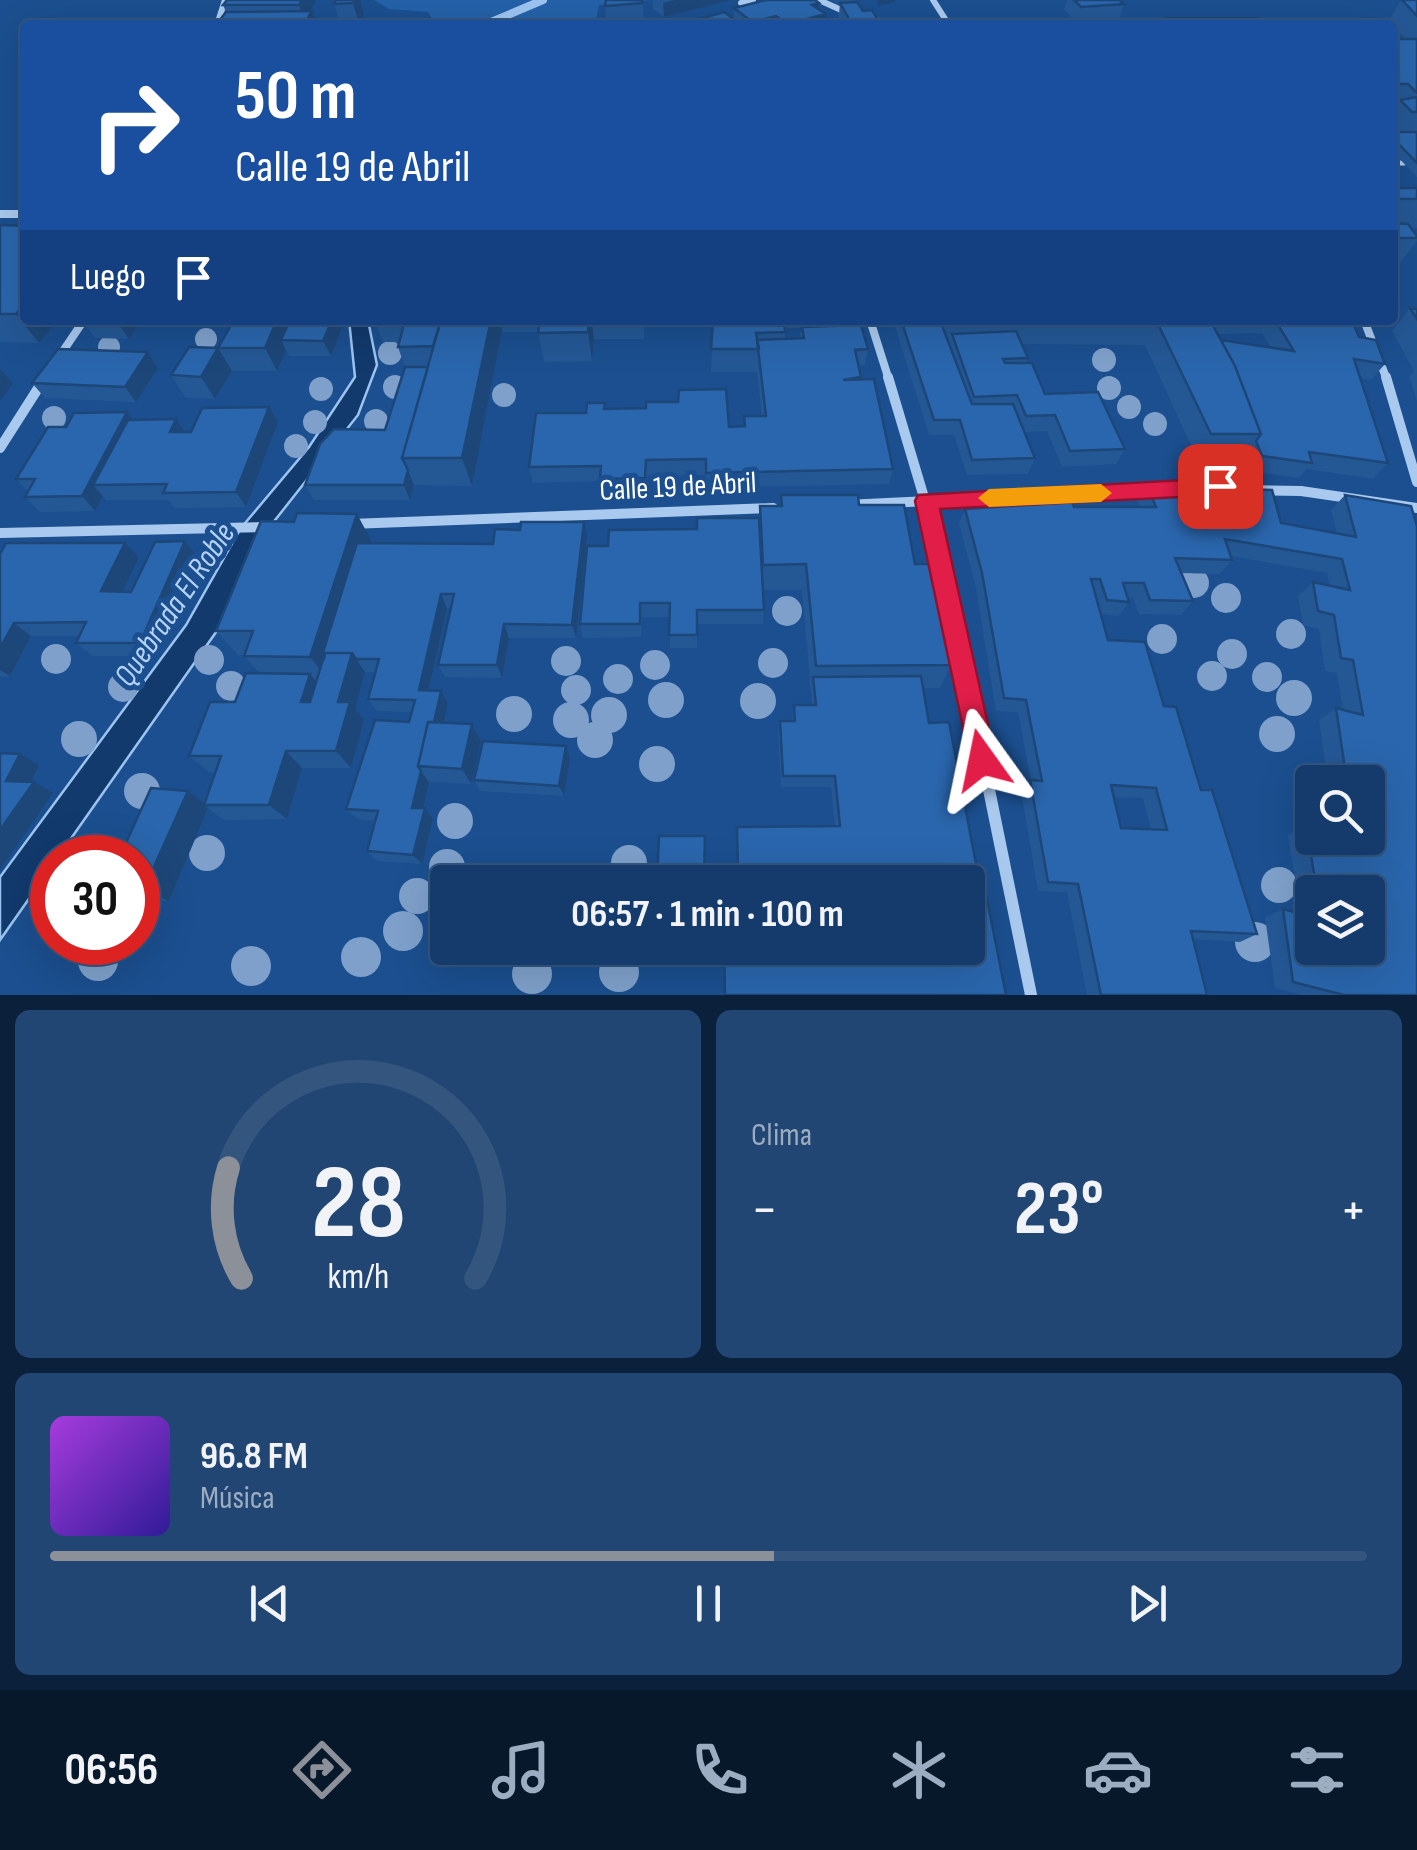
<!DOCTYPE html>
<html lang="es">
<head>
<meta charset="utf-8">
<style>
  body { margin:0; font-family:"Sofia Sans Condensed",sans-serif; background:#214673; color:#f1f3f6; height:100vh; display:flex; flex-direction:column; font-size:38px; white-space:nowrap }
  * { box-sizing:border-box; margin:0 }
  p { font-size:32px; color:#9dadc1 }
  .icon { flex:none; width:55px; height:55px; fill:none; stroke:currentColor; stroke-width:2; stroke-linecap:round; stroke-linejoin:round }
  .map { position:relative; height:995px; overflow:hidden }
  .details { display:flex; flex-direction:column; gap:15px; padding:15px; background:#0b203b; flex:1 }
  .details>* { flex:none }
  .top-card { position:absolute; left:20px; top:20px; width:1378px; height:305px; border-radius:10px; box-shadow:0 10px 40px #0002,0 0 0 2px #33557e; background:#1a4fa0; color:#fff; overflow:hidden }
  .buttons { position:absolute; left:1295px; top:765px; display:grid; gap:20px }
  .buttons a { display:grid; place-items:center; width:90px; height:90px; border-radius:10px; background:#143b6b; box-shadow:0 10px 40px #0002,0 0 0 2px #33557e; font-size:50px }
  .speed { position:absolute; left:30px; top:835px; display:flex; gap:20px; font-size:50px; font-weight:700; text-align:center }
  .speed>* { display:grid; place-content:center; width:130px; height:130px; border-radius:50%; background:#143b6b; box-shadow:0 10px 40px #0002,0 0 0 2px #33557e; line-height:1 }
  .speed .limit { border:15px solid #d22; background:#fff; color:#111 }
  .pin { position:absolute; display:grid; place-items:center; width:85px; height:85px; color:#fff; margin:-42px; border-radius:20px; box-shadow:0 5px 15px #0006 }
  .me { position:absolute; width:110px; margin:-55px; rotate:348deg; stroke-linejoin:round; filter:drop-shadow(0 0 8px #0008) }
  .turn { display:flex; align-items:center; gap:35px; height:210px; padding:0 50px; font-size:45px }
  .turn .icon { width:130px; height:130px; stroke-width:2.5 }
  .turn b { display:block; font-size:70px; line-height:85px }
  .then { display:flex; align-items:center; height:95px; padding:0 50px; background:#0003; gap:20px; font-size:38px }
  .big { font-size:75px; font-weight:700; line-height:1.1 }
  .details .tile { flex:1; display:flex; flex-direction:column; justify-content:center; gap:15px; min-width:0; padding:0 35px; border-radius:15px; background:#214673 }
  .details .dial { align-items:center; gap:0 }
  .dial svg { height:260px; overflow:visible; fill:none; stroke:#33557e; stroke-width:7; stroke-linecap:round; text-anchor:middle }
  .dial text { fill:#f1f3f6; stroke:none }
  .song { display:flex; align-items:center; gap:30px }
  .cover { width:120px; height:120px; border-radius:15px; background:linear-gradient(135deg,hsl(280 70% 55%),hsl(250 70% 35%)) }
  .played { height:10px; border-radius:5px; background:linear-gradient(90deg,#8c9099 55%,#33557e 55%) }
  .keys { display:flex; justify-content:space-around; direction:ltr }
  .heat { display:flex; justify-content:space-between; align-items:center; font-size:55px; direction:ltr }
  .details .tiles { flex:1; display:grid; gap:15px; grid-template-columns:1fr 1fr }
  .tile:last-child { grid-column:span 2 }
  .trip { position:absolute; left:430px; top:865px; width:555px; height:100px; border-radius:10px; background:#143b6b; box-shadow:0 10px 40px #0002,0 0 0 2px #33557e; font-weight:700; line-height:100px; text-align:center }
  .tab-bar { display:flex; height:160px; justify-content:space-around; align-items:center; background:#08182b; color:#9dadc1 }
  .tab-bar .icon { width:70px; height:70px }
  .tab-bar .selected { color:#8c9099 }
  .tab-bar b { font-size:45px; color:#f1f3f6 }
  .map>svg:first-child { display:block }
</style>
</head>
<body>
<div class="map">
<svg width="1417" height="995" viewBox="0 0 1417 995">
  <rect width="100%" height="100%" fill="#1b4f8f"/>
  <path fill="#2461a8" d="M374,0H651L599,5L595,25H425L433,20L428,12L389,9Z"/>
  <path fill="#123a6d" stroke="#9cc4f0" stroke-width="2.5" d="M349,320H368L377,365L358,415L272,524L221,625L58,857L52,858V866L0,940V877L186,625L241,528L309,447L355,377Z"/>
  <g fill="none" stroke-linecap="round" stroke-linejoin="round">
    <path stroke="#9cc4f0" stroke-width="8" d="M484,25L543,0"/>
    <path stroke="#a9c9ee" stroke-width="5" d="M1392,163H1404"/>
    <path stroke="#a9c9ee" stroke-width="6" d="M819,0L850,14
      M933,0L949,25
      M741,3L753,0
      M866,18L896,25
      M217,25L225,0"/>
    <path stroke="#a9c9ee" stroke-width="8" d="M0,214H25
      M870,320L889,380
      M1364,320L1387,380
      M59,357L84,320"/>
    <path stroke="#a9c9ee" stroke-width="10" d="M888,377L940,551L960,650
      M1386,377L1417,482
      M0,448L44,379
      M1185,489L1301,491L1417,508
      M845,505L1158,490
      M350,524L773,508
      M0,533L268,527"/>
    <path stroke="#a9c9ee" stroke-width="12" d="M960,648L1031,995"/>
  </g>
  <g fill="#7ea0ca">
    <circle cx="206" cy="339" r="11"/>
    <circle cx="109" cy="347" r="11"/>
    <circle cx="390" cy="353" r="12"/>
    <circle cx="1104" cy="360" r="12"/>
    <circle cx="395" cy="387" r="12"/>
    <circle cx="1109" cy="388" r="12"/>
    <circle cx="321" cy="389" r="12"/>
    <circle cx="504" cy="395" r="12"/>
    <circle cx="1129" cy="407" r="12"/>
    <circle cx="54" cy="418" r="12"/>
    <circle cx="376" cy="421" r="12"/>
    <circle cx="315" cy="422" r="12"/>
    <circle cx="1155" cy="424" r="12"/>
    <circle cx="296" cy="446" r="12"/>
    <circle cx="1194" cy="583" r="15"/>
    <circle cx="1226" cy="598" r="15"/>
    <circle cx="787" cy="611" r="15"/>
    <circle cx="1291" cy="634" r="15"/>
    <circle cx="1162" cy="639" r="15"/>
    <circle cx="1232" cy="654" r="15"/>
    <circle cx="56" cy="659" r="15"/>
    <circle cx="209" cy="660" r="15"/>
    <circle cx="566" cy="661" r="15"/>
    <circle cx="773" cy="663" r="15"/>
    <circle cx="655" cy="665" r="15"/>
    <circle cx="1212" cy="676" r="15"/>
    <circle cx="1267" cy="677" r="15"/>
    <circle cx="618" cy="679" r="15"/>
    <circle cx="231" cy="686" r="15"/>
    <circle cx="123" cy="687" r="15"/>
    <circle cx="576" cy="690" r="15"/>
    <circle cx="1294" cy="698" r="18"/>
    <circle cx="666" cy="700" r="18"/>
    <circle cx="758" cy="701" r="18"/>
    <circle cx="514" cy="714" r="18"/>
    <circle cx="609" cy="715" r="18"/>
    <circle cx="571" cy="720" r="18"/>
    <circle cx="1277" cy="734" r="18"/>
    <circle cx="79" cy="739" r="18"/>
    <circle cx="595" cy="740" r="18"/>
    <circle cx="657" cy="764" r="18"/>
    <circle cx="142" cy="791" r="18"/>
    <circle cx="455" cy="821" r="18"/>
    <circle cx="207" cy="853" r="18"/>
    <circle cx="629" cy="863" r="18"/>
    <circle cx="447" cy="867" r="18"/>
    <circle cx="1279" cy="885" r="18"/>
    <circle cx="417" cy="896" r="18"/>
    <circle cx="403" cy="931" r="20"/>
    <circle cx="1255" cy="942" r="20"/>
    <circle cx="361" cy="957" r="20"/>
    <circle cx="98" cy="961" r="20"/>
    <circle cx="251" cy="966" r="20"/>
    <circle cx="619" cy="972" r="20"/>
    <circle cx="532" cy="974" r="20"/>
  </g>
  <path fill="#245895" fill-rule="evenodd" d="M316,0L311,9L317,25H216L226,12L223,5Z
    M336,0H360L364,14L359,24L341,25L334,4Z
    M643,0V18L606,20L605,6Z
    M653,0H731L664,17L653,9Z
    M833,0H857L844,3L863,11L880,23L900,25H838L840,3L837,4Z
    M1067,0H1119L1124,4L1119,19L1076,22L1064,9Z
    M1401,0H1417V177L1392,151V39H1405L1389,20Z
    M819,3L818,9L825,25H737L734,23V25H680L734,19V8Z
    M1392,188H1417V228H1411L1417,236V241L1397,267H1392Z
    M0,225L25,320H57L39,343L0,342Z
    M1410,308L1417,309V401L1409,376L1414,371L1392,331Z
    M82,320H142L129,339L95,338Z
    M174,320H345L331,356H289L286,350L277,371H232L215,399L186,398L171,375L218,348L233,322Z
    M374,320H644V339H594L592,361L544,362L538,332H503L502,330L472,486L414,485L410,500H314L305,485L385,430L405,367L398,347L399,342H383Z
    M654,320H707V324H655Z
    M713,320H848L847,325L868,349L865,365H858L861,379L893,469L889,484L706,488V475L647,476L646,494L602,495L600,481L533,483L529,467L586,413L605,403L606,409L729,427L744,426V416H762L757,372H711ZM785,328H801L800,338L785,339Z
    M893,320H1352L1359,337L1385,364L1371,380L1360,378L1388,463L1373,479L1307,469L1299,478L1250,471L1245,456H1196L1145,345L1022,344L1028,358L1026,363L1045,394L1125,449L1116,464L1062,467L1047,431L1024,432L1035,458L1028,474L967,475L954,435H929ZM1262,333L1271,347L1221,340L1217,334Z
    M148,352L158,368L136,402L45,398L32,383Z
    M269,407L278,422L246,507L175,508L168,500H106L103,496L95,511L40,512L25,497L28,491L16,479L66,427L132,420L191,432Z
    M1147,486L1281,523L1337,533L1331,510L1345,495L1411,506L1417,995H1302L1275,988L1265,917L1283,909L1301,914L1288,835L1306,825L1310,826L1306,811L1312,808V838H1368V782H1328L1319,720L1336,708L1343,710L1337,673L1325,671L1319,629L1303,625L1298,596L1313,582L1330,586L1327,573L1231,556L1232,560L1220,574L1181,573L1193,601L1181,615L1139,614L1133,598L1128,597L1129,602L1119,616L1101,614L1108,640L1164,706L1201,790L1257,934L1240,942L1193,939L1208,995H1087L1067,892L1038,891L1021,791L1031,780L1018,712L996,711L976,588L959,523L965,509L1140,507L1138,501ZM1114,797L1143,798L1151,830L1121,828ZM1312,892H1368L1312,948Z
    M781,495L859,505L915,564L951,665L940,688H923L929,723L977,869L1006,995H724V949L968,948V882H738L737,827L835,826L831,787H781L778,733L780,721H792L794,705H812L802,590H763L764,610L763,624H697V648H670V617H642L641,637L583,638L580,624L608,546L759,518L760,506H780Z
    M587,537L576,638H509L502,678L445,677L438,665L451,608H447L429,691L448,704L444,722L472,724L481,741L471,784L429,782L423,808H425L433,819L422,864L377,861L367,851L376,821L357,819L346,809L409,722L412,712L377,711L368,699L375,672H365L355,708L364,720L351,768H302L287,819L224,820L208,808L169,901L138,899V858L188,791L204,803L216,772H209L189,756L259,673L244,655H238L216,631L371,540L370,543L493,544Z
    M185,541L197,556L155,656H92L76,643L79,636H31L10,676L0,677V554L139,557L122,592H131Z
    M566,746L570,758L564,796L480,791L474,780Z"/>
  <path fill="#1d4779" d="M302,0H316L311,9L317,25H306L299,5Z
    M355,0H360L364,14L359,24L353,3Z
    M675,0H731L664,17L663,3Z
    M878,0H895V2L877,6Z
    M819,3L818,17L826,14L825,25H787L812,5Z
    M776,16L775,25H752V22Z
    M734,19V25H714Z
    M25,303V320H57L39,343L16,314Z
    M116,320H142L129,339Z
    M277,320H298L281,340L286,350L277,371L265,348Z
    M332,320H345L331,356L323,341Z
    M491,320H500L502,330L472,486L462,458Z
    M589,320H596L592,323L594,339L592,361L588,332Z
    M218,348L232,371L215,399L201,377Z
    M148,352L158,368L136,402L125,387Z
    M0,369L13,383L0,401Z
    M269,407L278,422L246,507L236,492Z
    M127,412L139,428L93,485L103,496L95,511L82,496Z
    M176,419L187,435L170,432Z
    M408,470L414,485L410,500L404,485Z
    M357,514L371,540L335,659H321L331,672L328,680L310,657Z
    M584,522L587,537L576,638L572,625Z
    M185,541L197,556L155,656L140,643Z
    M125,543L139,557L116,605L101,591Z
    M441,594L447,608L426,703L419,690Z
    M14,623L31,636L10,676L0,670V648Z
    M504,624L509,638L502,678L497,665Z
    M352,653L365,672L355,708L364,720L351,768L336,751L338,702Z
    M310,674L325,692L317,719L301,702Z
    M441,691L448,704L433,767L422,766Z
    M472,724L481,741L471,784L462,769Z
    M566,746L570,758L564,796L559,786Z
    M286,751L302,768L287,819L269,805Z
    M20,754L39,765L26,792L6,781Z
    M421,771L429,782L421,818L412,808Z
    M34,782L53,793L0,870V830Z
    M188,791L207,805H204L208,808L169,901L144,889Z
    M425,808L433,819L422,864L413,855Z"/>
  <path fill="#2a66ad" stroke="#1d4779" stroke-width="2.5" fill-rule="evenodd" d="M227,0H302L299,5H223Z
    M336,0H355L353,3L334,4Z
    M606,0H642V3L605,6Z
    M766,0H815L819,3L812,5L826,14L787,24L776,16L752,22L734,8Z
    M1074,0H1119L1124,4L1081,7Z
    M1402,0H1417V16Z
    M857,2L863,11L872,10L880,23L898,21L900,25H845L852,24L840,3Z
    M312,11L305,23L293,24L292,25H216L226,12Z
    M724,12L734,19L714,25H680Z
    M1165,18H1258L1264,25H1171Z
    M983,20L1038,21L1040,25H984Z
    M1392,39H1417V93L1408,84H1392Z
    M1417,97V112H1412L1400,100Z
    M1392,132H1417V163L1392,137Z
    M1392,188H1417V199H1392Z
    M1392,223L1408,224L1417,236V238H1392Z
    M0,225L25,226V230L22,233H25V303L16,314H0Z
    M1410,308L1417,309V319Z
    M234,320H277L265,348H218Z
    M290,320H332L323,341L281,340Z
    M441,320H491L462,458H402Z
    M540,320H589L588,332L538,333Z
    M592,320H643L642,323H592Z
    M713,320H784L785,332L756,333L759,349H711Z
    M901,320H940L972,404H1013L1035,458L972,460L960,420H934Z
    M1158,320H1210L1235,366L1261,434H1211L1157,322Z
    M1275,320H1352L1359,337L1376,340L1385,364L1354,359L1388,463L1309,452L1312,463L1262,456L1256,441L1261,434L1235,366L1221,340L1294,351Z
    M440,323L433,346L398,347L404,324Z
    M861,325L868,349L855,350L861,377L843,380L874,379L893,469L706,473V459L646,460L645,478L600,479L601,466L529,467L536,413H586L587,403H605L604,409L646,408V402H678L679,390L726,389L729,427L745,426L744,416H766L757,340L804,338L802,327Z
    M1016,331L1028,358L1003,359L1005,363H1032L1045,394L1098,392L1125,449L1070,451L1055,415L1026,416L1017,395L974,397L952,334Z
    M189,347L218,348L201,377L171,375Z
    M58,349L148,352L125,387L32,383Z
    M405,367H428L402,458L408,470L404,485H305L320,444L334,429L385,430Z
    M269,407L236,492L163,493L167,484L93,485L128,420L176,419L170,432H191L202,408Z
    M127,412L82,496L25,497L35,479H16L48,427H66L74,413Z
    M1147,486L1272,490L1281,523L1356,537L1345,495L1411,506L1417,526V995H1344L1293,982L1283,909L1312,917V948H1368V892H1317L1306,825L1312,826V838H1368V782H1347L1336,708L1363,715L1353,660L1341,658L1334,615L1318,611L1313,582L1350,590L1342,559L1225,539L1232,560L1175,558L1193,601L1150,600L1144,583H1123L1129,602L1107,600L1100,579H1091L1108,640L1145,642L1164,706L1176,707L1201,790H1212L1257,934L1191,931L1207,995H1101L1078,884L1048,882L1030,780L1042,781L1026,700L1004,698L982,573L965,509L1072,502L1074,507H1156ZM1111,785L1156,788L1167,830L1121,828Z
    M781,495H858L859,505H904L915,564H930L951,665L816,666L806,564L763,565L760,506H782Z
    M297,513L357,514L310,657L244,656L253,631H216L261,521L294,522Z
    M697,518H759L764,610H697V635H669L670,603H640V624H580L587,546H608L609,530L697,529Z
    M521,522H584L572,625L504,624L497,665H438L454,594H441L419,690L441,691L434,722H428L418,766L421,771L412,808H425L413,855L367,851L378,811L346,809L375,720L409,722L415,700L368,699L379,659H356L352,653H325L324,659H321L357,543L493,544L495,529L520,530Z
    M185,541L140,643H76L86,622L14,623L0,648V554L6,543H125L101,591L131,592L155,542Z
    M325,653H352L338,702H350L336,751H286L269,805H204L221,756H189L210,702H235L246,673L310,674L301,702H310Z
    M921,676L929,723L949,722L977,869L781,870L780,874L738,875L737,827L840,826L835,776H783L780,721H795L794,705H816L813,677Z
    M428,722L472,724L462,769L418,766Z
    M483,741L566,746L559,786L474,780Z
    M0,753L20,754L6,781L34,782L0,830Z
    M151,788L188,791L144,889H138V858H119Z
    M659,836H705L704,882H657Z
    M981,869L1006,995H725L724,949L968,948V882H782L781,870Z"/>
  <path fill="#e11d48" stroke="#92132f" stroke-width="2.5" d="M1220,478L1231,486L1220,495L940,509L996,760L992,770L982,774L972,770L915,501L918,495Z"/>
  <path fill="#f59e0b" d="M1101,484L1112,493L1101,502L989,507L978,498L989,489Z"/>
  <g text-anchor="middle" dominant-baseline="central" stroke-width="10" stroke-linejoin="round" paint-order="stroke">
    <g font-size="30" fill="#fff" stroke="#1b4f8f">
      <text transform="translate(678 487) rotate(-3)">Calle 19 de Abril</text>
    </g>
    <g font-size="32" font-style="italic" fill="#b5d3f5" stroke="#1b4f8f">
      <text transform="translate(175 605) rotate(-56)">Quebrada El Roble</text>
    </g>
  </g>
</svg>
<div class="buttons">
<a><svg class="icon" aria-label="search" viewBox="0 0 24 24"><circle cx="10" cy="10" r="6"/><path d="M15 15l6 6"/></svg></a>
<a><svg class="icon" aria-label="layers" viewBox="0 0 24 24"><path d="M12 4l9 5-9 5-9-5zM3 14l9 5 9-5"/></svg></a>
</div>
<div class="speed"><div class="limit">30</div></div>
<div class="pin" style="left:1220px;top:486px;background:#d93025"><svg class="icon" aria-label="arrive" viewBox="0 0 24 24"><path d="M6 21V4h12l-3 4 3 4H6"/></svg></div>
<svg class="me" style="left:982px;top:760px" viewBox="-20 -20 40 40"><path d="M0-17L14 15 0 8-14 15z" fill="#e11d48" stroke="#fff" stroke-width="4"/></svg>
<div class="trip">06:57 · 1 min · 100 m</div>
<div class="top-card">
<div class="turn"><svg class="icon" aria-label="right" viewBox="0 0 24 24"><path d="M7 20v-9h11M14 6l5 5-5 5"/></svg><div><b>50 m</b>Calle 19 de Abril</div></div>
<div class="then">Luego<svg class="icon" aria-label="arrive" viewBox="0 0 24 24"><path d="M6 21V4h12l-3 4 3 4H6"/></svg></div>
</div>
</div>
<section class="details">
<div class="tiles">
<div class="tile dial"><svg viewBox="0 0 100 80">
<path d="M14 69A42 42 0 1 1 86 69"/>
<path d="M14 69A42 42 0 0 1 10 35" stroke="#8c9099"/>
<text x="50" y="56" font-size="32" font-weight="700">28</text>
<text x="50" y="72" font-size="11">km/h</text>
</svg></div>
<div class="tile"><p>Clima</p>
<div class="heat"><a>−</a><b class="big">23°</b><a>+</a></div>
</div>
<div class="tile">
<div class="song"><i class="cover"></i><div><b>96.8 FM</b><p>Música</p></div></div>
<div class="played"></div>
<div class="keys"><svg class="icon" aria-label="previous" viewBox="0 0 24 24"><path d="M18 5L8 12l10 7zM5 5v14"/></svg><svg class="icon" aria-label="pause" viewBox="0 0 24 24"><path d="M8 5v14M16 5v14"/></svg><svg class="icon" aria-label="next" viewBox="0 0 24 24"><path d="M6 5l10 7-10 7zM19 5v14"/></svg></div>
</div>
</div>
</section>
<nav class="tab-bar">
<b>06:56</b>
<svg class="icon selected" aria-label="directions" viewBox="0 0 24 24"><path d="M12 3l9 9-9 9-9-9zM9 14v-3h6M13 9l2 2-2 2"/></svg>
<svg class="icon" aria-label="music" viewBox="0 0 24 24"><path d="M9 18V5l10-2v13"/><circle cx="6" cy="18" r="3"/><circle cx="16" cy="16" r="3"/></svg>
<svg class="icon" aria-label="phone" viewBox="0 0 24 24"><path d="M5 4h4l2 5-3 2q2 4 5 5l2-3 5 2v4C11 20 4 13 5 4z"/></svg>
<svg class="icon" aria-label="climate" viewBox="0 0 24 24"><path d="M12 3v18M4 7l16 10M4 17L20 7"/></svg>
<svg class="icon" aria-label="car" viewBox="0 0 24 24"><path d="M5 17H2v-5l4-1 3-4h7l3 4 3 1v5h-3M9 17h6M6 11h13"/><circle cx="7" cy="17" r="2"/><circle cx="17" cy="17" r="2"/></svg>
<svg class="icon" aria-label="filters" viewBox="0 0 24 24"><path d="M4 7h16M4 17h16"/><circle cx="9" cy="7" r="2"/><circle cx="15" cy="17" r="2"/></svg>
</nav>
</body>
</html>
